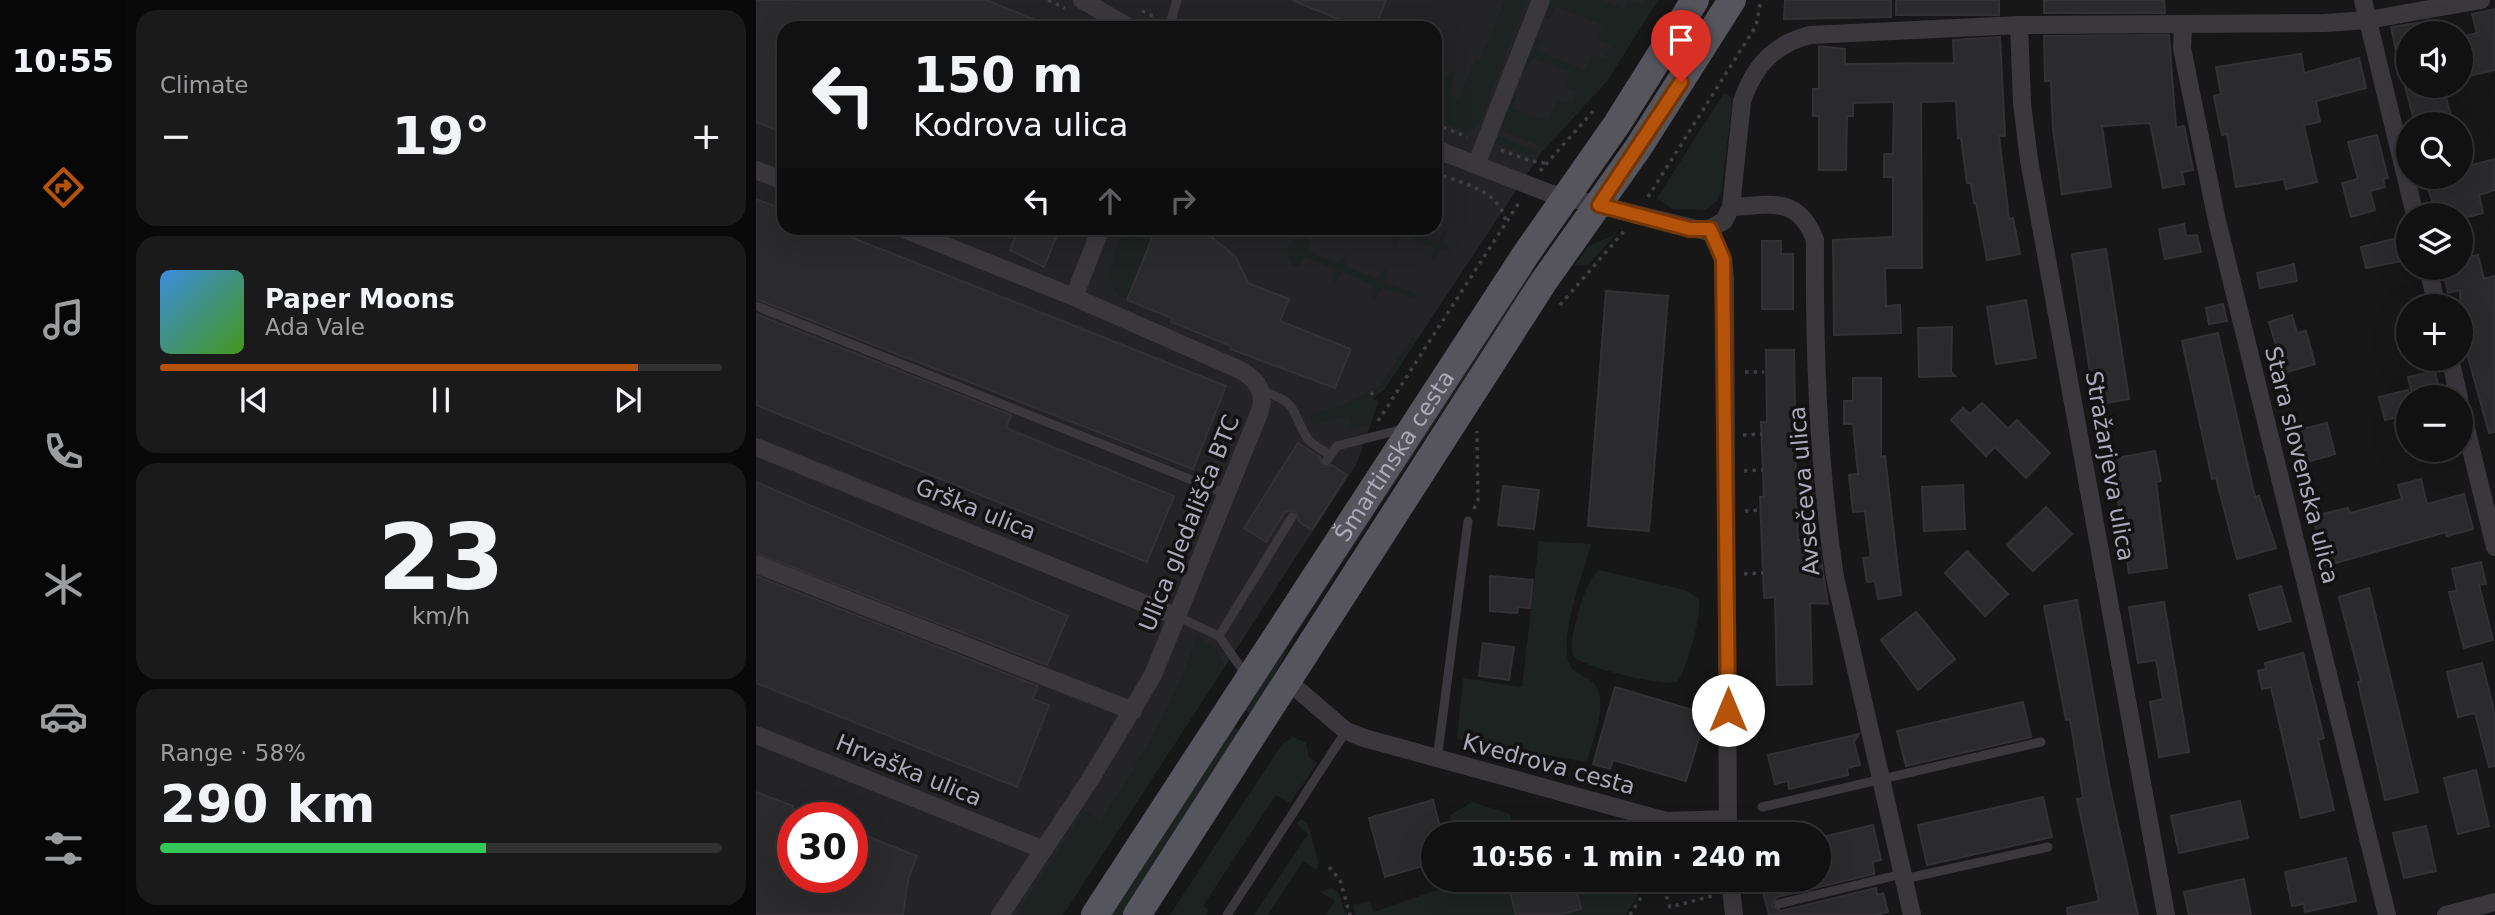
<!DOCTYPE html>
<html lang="en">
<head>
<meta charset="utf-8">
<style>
  body { margin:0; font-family:"DejaVu Sans",sans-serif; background:#1b1a1b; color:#f1f3f6; height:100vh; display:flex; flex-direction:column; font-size:26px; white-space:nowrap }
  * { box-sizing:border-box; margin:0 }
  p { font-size:23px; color:#9c9d9f }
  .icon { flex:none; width:38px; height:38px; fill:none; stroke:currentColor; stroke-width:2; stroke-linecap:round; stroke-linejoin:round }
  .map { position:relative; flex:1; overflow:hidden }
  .panel { display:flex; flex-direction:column; gap:10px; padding:10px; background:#0a090a; width:630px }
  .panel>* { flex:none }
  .banner { position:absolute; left:21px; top:21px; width:665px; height:214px; border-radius:21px; box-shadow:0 7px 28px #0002,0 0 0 2px #313132; background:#121112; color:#f1f3f6; overflow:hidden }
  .controls { position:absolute; left:1640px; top:21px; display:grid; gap:14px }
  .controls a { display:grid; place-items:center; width:77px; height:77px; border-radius:50%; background:#121112; box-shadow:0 7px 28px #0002,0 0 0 2px #313132; font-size:35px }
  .speed { position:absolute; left:21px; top:802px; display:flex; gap:14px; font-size:35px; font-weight:700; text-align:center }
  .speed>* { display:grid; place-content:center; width:91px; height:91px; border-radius:50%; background:#121112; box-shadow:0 7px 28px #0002,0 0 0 2px #313132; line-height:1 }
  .speed .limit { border:10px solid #d22; background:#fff; color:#111 }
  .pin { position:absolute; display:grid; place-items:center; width:60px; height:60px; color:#fff; margin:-72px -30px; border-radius:50% 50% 50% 0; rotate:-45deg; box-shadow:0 0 7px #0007 }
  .pin .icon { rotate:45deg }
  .me { position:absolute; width:77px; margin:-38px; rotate:0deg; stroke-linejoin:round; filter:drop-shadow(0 0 5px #0008) }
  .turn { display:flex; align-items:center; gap:24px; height:147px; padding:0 21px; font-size:32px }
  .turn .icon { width:91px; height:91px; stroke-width:2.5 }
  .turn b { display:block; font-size:49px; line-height:60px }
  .lanes { display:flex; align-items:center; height:66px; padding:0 21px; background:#0003; justify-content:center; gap:35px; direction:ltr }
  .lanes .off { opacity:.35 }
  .big { font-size:52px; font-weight:700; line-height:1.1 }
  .panel .widget { flex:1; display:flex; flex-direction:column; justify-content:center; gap:10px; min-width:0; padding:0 24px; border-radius:21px; background:#1b1a1b }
  .panel .dial { align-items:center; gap:0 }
  .dial b { font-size:91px; line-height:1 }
  .song { display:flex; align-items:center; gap:21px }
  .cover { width:84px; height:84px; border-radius:10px; background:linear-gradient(135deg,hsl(210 70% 55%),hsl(100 70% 35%)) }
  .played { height:7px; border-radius:4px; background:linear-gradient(90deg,#b45309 85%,#313132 85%) }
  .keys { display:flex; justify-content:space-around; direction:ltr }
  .heat { display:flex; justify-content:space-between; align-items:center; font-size:38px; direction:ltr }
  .charge { height:10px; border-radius:5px; background:linear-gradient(90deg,#34c759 58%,#313132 0) }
  .trip { position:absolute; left:665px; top:822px; width:410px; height:70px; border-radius:35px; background:#121112; box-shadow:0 7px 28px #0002,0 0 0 2px #313132; font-weight:700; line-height:70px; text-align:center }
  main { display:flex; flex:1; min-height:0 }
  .tab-bar { display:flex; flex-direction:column; width:126px; justify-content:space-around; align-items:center; background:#070707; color:#9c9d9f }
  .tab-bar .icon { width:49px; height:49px }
  .tab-bar .on { color:#b45309 }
  .tab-bar b { font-size:32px; color:#f1f3f6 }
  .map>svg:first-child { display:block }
</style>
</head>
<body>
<main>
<nav class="tab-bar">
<b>10:55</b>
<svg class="icon on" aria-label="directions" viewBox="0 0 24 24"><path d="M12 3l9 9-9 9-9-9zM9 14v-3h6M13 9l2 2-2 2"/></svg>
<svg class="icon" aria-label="music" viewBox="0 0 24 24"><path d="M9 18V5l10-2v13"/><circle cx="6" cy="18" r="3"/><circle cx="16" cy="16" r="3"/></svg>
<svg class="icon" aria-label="phone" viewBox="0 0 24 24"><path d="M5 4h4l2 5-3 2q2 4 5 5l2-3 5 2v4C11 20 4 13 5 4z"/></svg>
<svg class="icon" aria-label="climate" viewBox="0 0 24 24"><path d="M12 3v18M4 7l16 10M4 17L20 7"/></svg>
<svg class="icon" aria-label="car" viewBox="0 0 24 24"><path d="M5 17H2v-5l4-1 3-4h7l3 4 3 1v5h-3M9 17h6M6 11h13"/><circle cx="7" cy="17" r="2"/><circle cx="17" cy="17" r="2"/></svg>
<svg class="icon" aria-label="filters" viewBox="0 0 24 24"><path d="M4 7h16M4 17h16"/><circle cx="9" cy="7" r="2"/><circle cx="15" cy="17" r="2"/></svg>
</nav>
<section class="panel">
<div class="widget"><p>Climate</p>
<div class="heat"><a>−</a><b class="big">19°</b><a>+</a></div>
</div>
<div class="widget">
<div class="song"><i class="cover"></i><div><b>Paper Moons</b><p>Ada Vale</p></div></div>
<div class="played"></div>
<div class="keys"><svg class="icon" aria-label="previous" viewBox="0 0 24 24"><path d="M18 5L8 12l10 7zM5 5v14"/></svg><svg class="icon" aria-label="pause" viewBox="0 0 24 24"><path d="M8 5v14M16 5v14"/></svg><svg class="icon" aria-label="next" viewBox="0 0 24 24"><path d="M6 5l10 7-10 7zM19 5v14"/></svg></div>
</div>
<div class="widget dial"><b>23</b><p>km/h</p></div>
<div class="widget"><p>Range · 58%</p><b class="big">290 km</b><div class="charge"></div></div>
</section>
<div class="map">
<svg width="1739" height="915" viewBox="0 0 1739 915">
  <rect width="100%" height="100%" fill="#181718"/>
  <path fill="#242325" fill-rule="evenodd" d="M0,0H902L851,81L785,153L628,390L619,395L616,400L623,401L600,465L307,915H0ZM28,28H679V228H28ZM37,817H96V877H37Z"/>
  <path fill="#1d2321" d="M749,0H771L723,125L711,132L679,119L680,83L700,70L692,95L703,99L720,59L724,61Z
    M793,0H845L868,9L873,0L887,4L889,0H902L851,81L790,148L742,129L756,91H762L756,108L793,121L802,100L815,104L822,91L808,86L814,72L777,58L770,71L766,69L779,39L785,38L780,51L829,70L836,55L849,59L855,45L842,39L847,25L799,6L794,19L790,17Z
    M968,93L974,96L976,104L966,190L961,201L949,210L916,209L901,198Z
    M740,135L785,153L771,155L739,143Z
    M628,228H650L681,242L689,231L688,244L693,248L685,250L677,261L675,257L678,248L647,235L638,246L636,241L640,232Z
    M368,231L394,241L371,300C342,287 359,252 368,231Z
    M860,234L832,265L818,266L833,246Z
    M551,237L554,241L551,251L583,264L591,253L589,266L621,279L629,268L631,272L628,282L660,294V299L626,288L618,299L616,295L619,285L587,272L579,283L577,279L580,270L548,256L543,267H539L532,257V247L539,240Z
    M773,271L777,273L537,639L497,715L488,710Z
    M657,337L661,340L628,390L616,399L623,401L614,425L596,429L593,416L556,425L554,415L588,404L624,386Z
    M783,541L835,544C827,574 805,631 812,660C815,673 825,673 835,681C856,697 836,741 831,762L701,739L707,678L766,687Z
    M843,570L929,590L942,598C948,609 930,673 921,682C904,686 829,668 817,656C811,642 830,577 843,570Z
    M441,638C458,645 463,651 469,667L307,915L261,914L328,811L344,821C383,764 417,704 441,638Z
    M477,726L487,732L368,915H354Z
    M537,737L550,743L553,757L561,763L534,803L520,795L447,906L453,910L450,915H414L526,744Z
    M716,802L754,814L760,835H698L694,815Z
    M545,819L552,824L562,861L561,870L547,861L512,915H498L552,834L540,824Z
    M709,880H751L760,915H600L597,905L613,901L618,912Z
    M818,880H891L870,915H802L825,908Z
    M575,888L583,893L590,915H569L579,901L565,892Z"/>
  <path fill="#2b2a2c" stroke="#333134" stroke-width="2" d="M0,0H230L297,27L28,28V133L0,122Z
    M536,0H630L619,28H604Z
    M1029,0H1135V17L1028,19Z
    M1140,0H1243V15H1140Z
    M1288,0H1408L1409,13H1288Z
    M1739,9V70L1704,78V37L1721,33L1716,14Z
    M1662,23L1664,33H1652V69L1644,70L1635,27Z
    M1413,35L1420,128L1428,126L1437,170L1426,172L1428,184L1407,188L1394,123L1346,126L1355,187L1306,194L1297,129L1295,81H1289L1288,36Z
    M1244,37L1249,136H1243L1253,219L1257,218L1264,254L1231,260L1220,203H1218L1215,183H1211L1205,138H1202L1200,101L1165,102L1166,268H1129L1130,306L1144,305L1145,333L1078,335L1077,240L1137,237V177H1128V154H1137L1138,102L1097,103V116H1091L1090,170H1063V116H1057V89H1063V46L1089,49V64L1198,63L1197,40Z
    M1545,54L1548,73L1603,58L1610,88L1560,101L1564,122L1548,125L1561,182L1530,189L1528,179L1480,187L1471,134L1466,135L1458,96L1465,94L1460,67Z
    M1649,86H1687L1697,124H1659Z
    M1621,135L1632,178L1627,179L1629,187L1614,191L1619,210L1595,217L1586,183L1602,179L1592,142Z
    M1739,159V190L1723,195L1727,213L1704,219V215H1681L1668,177H1704V168Z
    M0,199L28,210V228H72L470,386L437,469L0,299Z
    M1428,224L1430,236L1441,235L1445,252L1409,259L1403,229Z
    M262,228H304L288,267L254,250Z
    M400,228H456L453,235L480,257L492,283L533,299L524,321L595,349L579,388L474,349L475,346L415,322L416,318L371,300Z
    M1645,237L1651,260L1610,268L1605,247Z
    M1006,241H1025V254H1037V309H1006Z
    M1350,249L1373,399L1339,405L1316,254Z
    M1722,255L1728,279L1739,276V432L1733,433L1704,328V290L1692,293L1686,268H1704V259Z
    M1538,264L1541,281L1504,288L1501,273Z
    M850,291L912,296L893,531L832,526Z
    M1270,300L1280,358L1240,364L1231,307Z
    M1467,304L1471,321L1453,324L1450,308Z
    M0,314L255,415L250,428L418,496L391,562L0,405Z
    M1536,315L1541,333L1550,331L1559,364L1528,373L1513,322Z
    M1196,327L1195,372L1199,376L1163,377L1162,328Z
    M1462,333L1499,497L1503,496L1520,548L1481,559L1460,478L1456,479L1426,341Z
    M1010,350H1038L1040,479H1056L1058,498H1040L1042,540H1062L1072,604L1054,603L1056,684L1021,685L1019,597L1008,598L1004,497H1008L1005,422H1011Z
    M1679,371L1685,397H1657L1652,377Z
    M1097,378H1125V457L1129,456L1145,595L1122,599L1119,581L1111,582L1107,558L1115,557L1109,511L1097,512L1093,475L1102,474L1097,424H1088V401H1097Z
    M1652,390V414L1629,420L1623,397Z
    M1226,403L1252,429L1261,420L1294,453L1270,478L1239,447L1230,456L1195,420L1207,408L1214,414Z
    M1571,423L1579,454L1551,462L1542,430Z
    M542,443L564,457L566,467L576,465L591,475L556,530L542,521L540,511H533L529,512L510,542L488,528Z
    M1399,451L1405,481L1400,482L1411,568L1373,573L1356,459Z
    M1665,479L1671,504L1708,494L1717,529L1691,536L1690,532L1569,566L1557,516L1592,508L1594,513L1646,499L1642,485Z
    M0,482L312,616L291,665L0,553Z
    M1207,485L1209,529L1168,531L1166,487Z
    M747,486L783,490L778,529L742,525Z
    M1290,507L1316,534L1277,571L1251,545Z
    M1211,551L1252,594L1229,616L1189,573Z
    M1725,562L1730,584L1723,585L1737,640L1708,648L1693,592L1701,591L1696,569Z
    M0,576L282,686L277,699L293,705L261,787L0,683Z
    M734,576L777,580L774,608L762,607L761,613L734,611Z
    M1525,586L1535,621L1503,630L1493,595Z
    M1613,588L1662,792L1629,800L1602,682L1605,681L1583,597Z
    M1321,600L1353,784L1382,915H1312L1311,908L1343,901L1321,799L1327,798L1314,719L1310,720L1288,606Z
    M1408,602L1433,752L1403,757L1394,702L1407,699L1400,660L1382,663L1373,607Z
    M1160,612L1199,659L1162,690L1125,640Z
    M727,643L758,647L753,680L723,676Z
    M1547,653L1568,738L1562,740L1578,810L1545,818L1515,687L1506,689L1502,671L1510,669L1509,663Z
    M1726,663L1739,714V766L1733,767L1719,713L1702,717L1691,672Z
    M859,687L950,714L930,781L857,760L854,769L837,764Z
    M1267,702L1275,737L1150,766L1141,731Z
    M1103,734L1098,742L1104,765L1091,768L1092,775L1033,789L1032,781L1019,784L1012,755Z
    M1720,770L1733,826L1702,834L1688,778Z
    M0,792L37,806V877H96V830L161,856L152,880L147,915H0Z
    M1287,797L1296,837L1171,865L1162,825Z
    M677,800L686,835H677V863L629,877L613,818Z
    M1484,801L1492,838L1423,853L1415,816Z
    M1117,825L1125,860L1117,862L1118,874L1021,897L1016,905L1025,911L1120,888L1121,895L1127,893L1132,912L1119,915H1013L1004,880H1062V838Z
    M1670,826L1680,871L1648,878L1637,833Z
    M1590,858L1600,901L1549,912L1548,904L1536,906L1529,872Z
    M1488,879L1495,915H1433L1428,892Z
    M751,880H818L825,909L802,915H760Z"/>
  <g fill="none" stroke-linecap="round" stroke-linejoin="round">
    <path stroke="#3f3e44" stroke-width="3.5" stroke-dasharray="3.5 5" stroke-linecap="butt" d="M292,0L309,8
      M386,11L401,18
      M679,68L680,65
      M679,124L711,137
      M745,150L775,161L789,163
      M784,171L839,109
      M679,173C707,184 742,189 750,221
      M892,197L1000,26L1005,0
      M804,305L870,229
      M989,372H1008
      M615,392L618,397
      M622,421L764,201
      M987,435L1006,434
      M988,471L1007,470
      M718,509L722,500L721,431
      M989,511L1004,510
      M988,574L1007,573
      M573,867L584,880L594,915
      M905,880L914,907L956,896
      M874,915L896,880"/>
    <path stroke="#3a383d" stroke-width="9" d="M413,28L421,0
      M0,306L471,494
      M506,391C543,403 534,409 551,438C556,445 567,450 574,455
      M570,461L581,446L647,429
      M422,617L463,636
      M490,675L463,636L536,517
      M681,760L712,521
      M1006,807L1285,742
      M1148,879L1292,847
      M1023,904L1146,874
      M471,915L590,731"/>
    <path stroke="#3a383d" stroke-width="18" d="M326,0L374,28
      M1607,0L1659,215
      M1263,25L1266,103L1273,160L1410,915
      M1427,25L1426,48L1461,221L1631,915
      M679,149L793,193L949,231L968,221L975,207L986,101C998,66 1018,44 1054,35L1263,25L1568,23L1612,20L1725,0
      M720,165L785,0
      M0,170L28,181
      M975,207C1014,205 1042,195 1059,240C1058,351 1062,467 1079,577L1156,915
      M145,228L318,297L482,369C500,378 510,391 504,411L397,675L335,778L244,915
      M954,229L967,259L969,279L972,835
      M1672,268L1681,306
      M318,297L345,228
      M1694,359L1703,397
      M1704,404L1739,547
      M0,447L422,617
      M0,564L377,711
      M532,681L590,731L608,738L910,821L972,819
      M0,735L288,850
      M974,880L978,915
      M1690,915L1739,902"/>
    <g stroke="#56545c" stroke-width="28">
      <path id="s1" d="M339,915L770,254L861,124L939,0"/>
      <path d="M381,915L788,281L882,148L976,0"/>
    </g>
  </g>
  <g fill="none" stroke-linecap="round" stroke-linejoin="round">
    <defs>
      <path id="route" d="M925,82L843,205L934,229H954L967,259L972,710"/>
    </defs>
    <use href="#route" stroke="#753606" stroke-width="18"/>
    <use href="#route" stroke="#b45309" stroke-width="12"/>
  </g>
  <g text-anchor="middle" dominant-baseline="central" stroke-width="7" stroke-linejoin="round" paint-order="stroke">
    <g font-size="23" fill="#aca9b8" stroke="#131213">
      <text stroke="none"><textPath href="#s1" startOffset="548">Šmartinska cesta</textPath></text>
      <text transform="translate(1546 465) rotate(76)">Stara slovenska ulica</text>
      <text transform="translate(1354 466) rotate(80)">Stražarjeva ulica</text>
      <text transform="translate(1048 491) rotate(-95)">Avsečeva ulica</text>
      <text transform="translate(220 509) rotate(22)">Grška ulica</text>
      <text transform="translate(433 523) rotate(-68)">Ulica gledališča BTC</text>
      <text transform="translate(793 764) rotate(15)">Kvedrova cesta</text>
      <text transform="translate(153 770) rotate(22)">Hrvaška ulica</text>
    </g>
  </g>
</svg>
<div class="controls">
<a><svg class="icon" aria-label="sound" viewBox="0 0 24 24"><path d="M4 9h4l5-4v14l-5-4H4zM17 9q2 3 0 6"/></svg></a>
<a><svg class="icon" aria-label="search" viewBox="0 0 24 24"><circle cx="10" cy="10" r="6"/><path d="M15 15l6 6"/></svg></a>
<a><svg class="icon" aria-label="layers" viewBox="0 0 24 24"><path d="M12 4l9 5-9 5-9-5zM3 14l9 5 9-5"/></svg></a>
<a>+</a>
<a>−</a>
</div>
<div class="speed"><div class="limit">30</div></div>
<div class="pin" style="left:925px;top:82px;background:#d93025"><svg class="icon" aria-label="arrive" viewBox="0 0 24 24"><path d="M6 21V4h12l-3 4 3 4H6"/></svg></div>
<svg class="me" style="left:972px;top:710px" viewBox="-20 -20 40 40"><circle r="19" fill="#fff"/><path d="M0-13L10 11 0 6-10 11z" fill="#b45309"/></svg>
<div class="trip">10:56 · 1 min · 240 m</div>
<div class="banner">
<div class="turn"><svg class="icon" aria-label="left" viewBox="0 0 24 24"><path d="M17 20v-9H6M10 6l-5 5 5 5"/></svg><div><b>150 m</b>Kodrova ulica</div></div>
<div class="lanes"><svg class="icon" aria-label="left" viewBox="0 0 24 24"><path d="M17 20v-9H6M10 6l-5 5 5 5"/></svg><svg class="icon off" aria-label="ahead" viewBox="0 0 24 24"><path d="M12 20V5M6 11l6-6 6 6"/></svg><svg class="icon off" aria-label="right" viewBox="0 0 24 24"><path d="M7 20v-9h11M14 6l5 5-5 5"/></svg></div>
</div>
</div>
</main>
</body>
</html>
